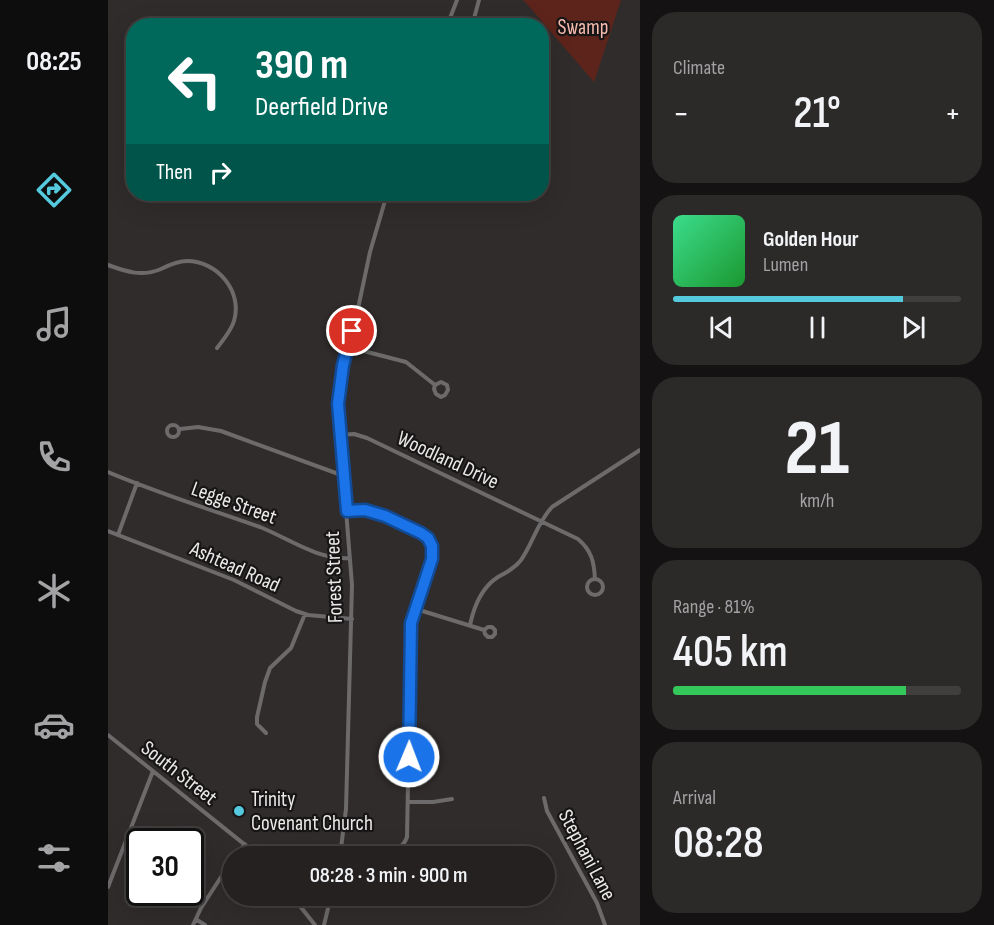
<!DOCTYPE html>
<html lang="en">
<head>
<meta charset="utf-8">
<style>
  body { margin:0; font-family:"Sofia Sans Condensed",sans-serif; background:#2c2929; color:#f1f3f6; height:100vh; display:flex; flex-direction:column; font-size:22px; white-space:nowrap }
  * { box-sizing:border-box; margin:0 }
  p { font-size:20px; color:#a3a3a5 }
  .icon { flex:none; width:33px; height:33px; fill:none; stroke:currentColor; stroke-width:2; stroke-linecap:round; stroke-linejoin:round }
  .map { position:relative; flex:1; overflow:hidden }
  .drawer { display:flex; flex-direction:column; gap:12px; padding:12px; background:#141212; width:354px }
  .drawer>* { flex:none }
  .top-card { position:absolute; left:18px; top:18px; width:423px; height:183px; border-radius:24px; box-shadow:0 6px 24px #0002,0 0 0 2px #413e3e; background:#00695c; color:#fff; overflow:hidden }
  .speed { position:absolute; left:18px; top:828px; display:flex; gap:12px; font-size:30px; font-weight:700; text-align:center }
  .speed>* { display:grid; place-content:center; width:78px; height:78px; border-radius:50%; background:#242120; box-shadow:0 6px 24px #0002,0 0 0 2px #413e3e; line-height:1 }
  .speed .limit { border:3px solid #111; border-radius:9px; background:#fff; color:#111 }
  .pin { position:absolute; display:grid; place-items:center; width:51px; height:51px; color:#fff; margin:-26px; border:3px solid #fff; border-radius:50%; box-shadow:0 2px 6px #0007 }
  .me { position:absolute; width:66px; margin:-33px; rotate:1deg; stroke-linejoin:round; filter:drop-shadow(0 0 4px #0008) }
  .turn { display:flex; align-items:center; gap:21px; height:126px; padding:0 30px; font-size:27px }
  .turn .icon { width:78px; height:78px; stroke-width:2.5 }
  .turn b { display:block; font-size:42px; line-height:51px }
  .then { display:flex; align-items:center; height:57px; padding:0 30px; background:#0003; gap:12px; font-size:22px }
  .big { font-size:45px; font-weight:600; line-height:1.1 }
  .drawer .tile { flex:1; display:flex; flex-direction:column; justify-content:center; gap:9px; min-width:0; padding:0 21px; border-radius:24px; background:#2c2929 }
  .drawer .dial { align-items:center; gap:0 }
  .dial b { font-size:78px; line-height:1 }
  .song { display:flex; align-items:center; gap:18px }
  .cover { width:72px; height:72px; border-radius:9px; background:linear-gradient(135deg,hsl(150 70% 55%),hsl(130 70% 35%)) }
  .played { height:6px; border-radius:3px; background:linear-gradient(90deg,#55cade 80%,#413e3e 80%) }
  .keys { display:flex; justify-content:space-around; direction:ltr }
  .heat { display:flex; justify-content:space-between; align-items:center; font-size:33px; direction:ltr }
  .charge { height:9px; border-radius:4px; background:linear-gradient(90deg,#34c759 81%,#413e3e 0) }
  .trip { position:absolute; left:114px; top:846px; width:333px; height:60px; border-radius:30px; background:#242120; box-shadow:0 6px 24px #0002,0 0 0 2px #413e3e; font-weight:600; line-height:60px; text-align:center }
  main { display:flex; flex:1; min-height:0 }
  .tab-bar { display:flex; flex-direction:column; width:108px; justify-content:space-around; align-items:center; background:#0e0d0d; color:#a3a3a5 }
  .tab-bar .icon { width:42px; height:42px }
  .tab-bar .current { color:#55cade }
  .tab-bar b { font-size:27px; color:#f1f3f6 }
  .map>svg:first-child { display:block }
</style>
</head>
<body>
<main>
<nav class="tab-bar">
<b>08:25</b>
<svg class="icon current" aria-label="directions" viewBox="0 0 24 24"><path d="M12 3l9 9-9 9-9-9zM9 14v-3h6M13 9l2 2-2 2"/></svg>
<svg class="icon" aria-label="music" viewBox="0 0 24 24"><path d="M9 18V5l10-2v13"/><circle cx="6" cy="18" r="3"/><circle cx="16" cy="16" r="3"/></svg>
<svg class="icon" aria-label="phone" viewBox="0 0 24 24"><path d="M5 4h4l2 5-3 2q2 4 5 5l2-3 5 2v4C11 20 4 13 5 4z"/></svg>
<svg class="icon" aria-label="climate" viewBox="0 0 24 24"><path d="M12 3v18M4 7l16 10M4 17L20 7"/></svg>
<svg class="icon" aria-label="car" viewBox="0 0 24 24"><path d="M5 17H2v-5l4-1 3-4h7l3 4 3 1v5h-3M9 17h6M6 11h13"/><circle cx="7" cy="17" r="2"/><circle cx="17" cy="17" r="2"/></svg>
<svg class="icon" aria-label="filters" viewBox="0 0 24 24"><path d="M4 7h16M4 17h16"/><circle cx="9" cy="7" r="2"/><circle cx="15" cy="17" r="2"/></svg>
</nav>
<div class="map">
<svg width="532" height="925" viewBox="0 0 532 925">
  <rect width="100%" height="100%" fill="#302c2b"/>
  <path fill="#5d241b" d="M415,0H513L486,82L419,4Z"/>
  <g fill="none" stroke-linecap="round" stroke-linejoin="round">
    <path stroke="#6c6a6a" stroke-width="4" d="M339,26L349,0
      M364,26L371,0
      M0,265C19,272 34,277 53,269C61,265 70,261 79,261C109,261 135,291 126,321C123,331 115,340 109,348
      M240,347L298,362L327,385L326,389L328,394L333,397L337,395L340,390L339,385L333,382L327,385
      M59 431a6 6 0 1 1 12 0a6 6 0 1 1-12 0Z
      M72,429L90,427L113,431L236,476
      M232,435L246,434L259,438L470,539C484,551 486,562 487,579
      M0,472C50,493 101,509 152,527C182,539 209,560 242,558
      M0,531L126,580L188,611L200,615L244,619
      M10,535L29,483
      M479 587a8 8 0 1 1 16 0a8 8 0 1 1-16 0Z
      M308,609L376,630L377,634L380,637H384L387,634V630L384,627H380L376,630
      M362,625C366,606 374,587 390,577C399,572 407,568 413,560C425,543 429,523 444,507L532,450
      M158,733L149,724V717L157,682L162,668L183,648L197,614
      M0,735L151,856
      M436,798L439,811L489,903L497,925
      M300,802H325L344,799
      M233,851C253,852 291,861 299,837L303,627L325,551L323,543L318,536L277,516L257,510L239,511
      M127,856L137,844
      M232,856L238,809L244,585L232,435L231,398L235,365L251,304L262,252L279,194
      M0,887L45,771
      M184,896L207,925
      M89,920L97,925
      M85,925L93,908L124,860
      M216,925L223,896"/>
  </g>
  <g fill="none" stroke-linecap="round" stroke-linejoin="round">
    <defs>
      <path id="route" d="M244,331L235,365L230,404L239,511L257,510L277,516L313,533L320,538L324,546V559L303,623L301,757"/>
    </defs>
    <use href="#route" stroke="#114b97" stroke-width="15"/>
    <use href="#route" stroke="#1a73e8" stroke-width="10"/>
  </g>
  <circle fill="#55cade" stroke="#171515" stroke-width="2" cx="131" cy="811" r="6"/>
  <g text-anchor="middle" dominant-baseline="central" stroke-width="4.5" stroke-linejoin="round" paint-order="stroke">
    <g font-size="21" fill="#f7baae" stroke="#171515">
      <text x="475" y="27">Swamp</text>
    </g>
    <g font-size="21" fill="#eceae9" stroke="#171515">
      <text transform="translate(340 460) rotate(25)">Woodland Drive</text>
      <text transform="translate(126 503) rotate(20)">Legge Street</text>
      <text transform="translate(127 567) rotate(24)">Ashtead Road</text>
      <text transform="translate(226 577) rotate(-92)">Forest Street</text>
      <text transform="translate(71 773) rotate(38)">South Street</text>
      <text transform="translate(479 855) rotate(62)">Stephani Lane</text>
    </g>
    <g font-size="21" fill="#eceae9" stroke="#171515" text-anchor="start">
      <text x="143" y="799">Trinity<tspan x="143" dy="24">Covenant Church</tspan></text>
    </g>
  </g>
</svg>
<div class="speed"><div class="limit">30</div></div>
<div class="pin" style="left:244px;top:331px;background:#d93025"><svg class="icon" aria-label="arrive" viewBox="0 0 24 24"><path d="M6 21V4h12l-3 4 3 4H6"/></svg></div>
<svg class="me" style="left:301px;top:757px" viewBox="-20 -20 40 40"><circle r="17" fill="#1a73e8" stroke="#fff" stroke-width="3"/><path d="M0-11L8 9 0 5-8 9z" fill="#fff"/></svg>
<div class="trip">08:28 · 3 min · 900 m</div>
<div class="top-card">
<div class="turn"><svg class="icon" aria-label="left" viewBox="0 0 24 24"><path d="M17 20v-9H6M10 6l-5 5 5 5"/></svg><div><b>390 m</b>Deerfield Drive</div></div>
<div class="then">Then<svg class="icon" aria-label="right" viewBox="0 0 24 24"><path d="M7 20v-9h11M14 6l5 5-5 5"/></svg></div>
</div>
</div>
<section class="drawer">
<div class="tile"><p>Climate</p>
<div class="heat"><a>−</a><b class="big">21°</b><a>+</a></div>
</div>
<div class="tile">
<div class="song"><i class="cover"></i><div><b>Golden Hour</b><p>Lumen</p></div></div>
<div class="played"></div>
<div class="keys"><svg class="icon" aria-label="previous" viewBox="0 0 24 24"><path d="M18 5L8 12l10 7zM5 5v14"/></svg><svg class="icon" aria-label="pause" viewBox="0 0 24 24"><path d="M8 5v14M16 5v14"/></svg><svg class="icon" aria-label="next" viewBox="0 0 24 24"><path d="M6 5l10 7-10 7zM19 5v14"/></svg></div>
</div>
<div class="tile dial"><b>21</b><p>km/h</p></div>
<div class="tile"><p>Range · 81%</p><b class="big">405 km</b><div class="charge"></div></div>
<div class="tile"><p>Arrival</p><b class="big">08:28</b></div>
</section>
</main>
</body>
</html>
